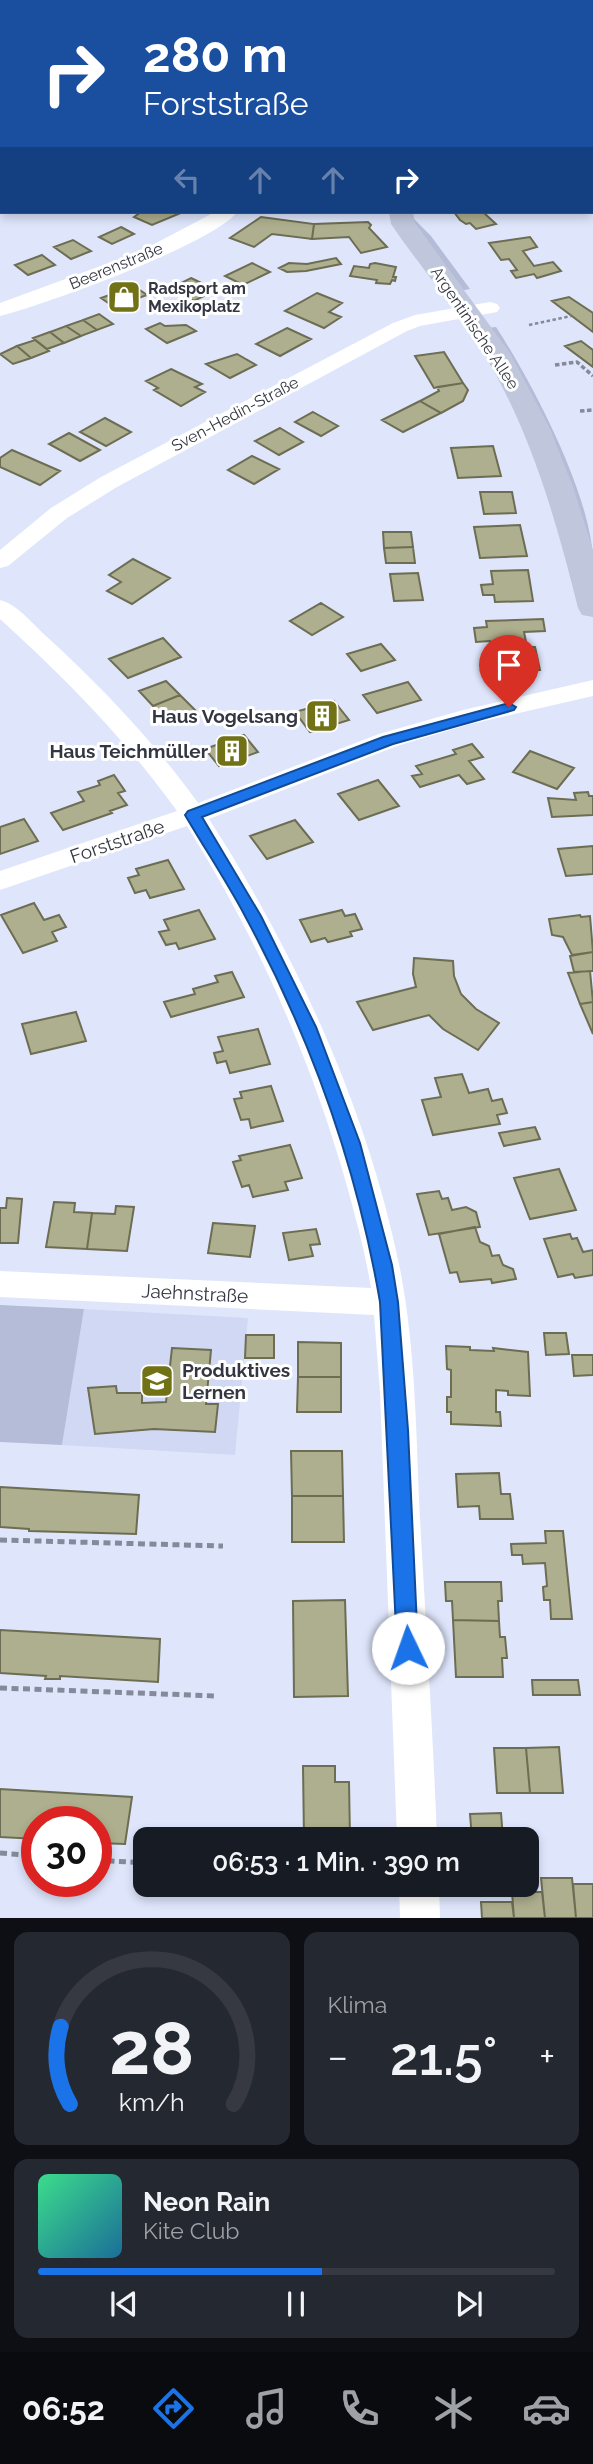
<!DOCTYPE html>
<html lang="de">
<head>
<meta charset="utf-8">
<style>
  body { margin:0; font-family:Raleway,sans-serif; background:#242831; color:#f1f3f6; height:100vh; display:flex; flex-direction:column; font-size:26px; white-space:nowrap }
  * { box-sizing:border-box; margin:0 }
  p { font-size:23px; color:#9ea1a6 }
  .icon { flex:none; width:38px; height:38px; fill:none; stroke:currentColor; stroke-width:2; stroke-linecap:round; stroke-linejoin:round }
  .map { position:relative; height:1918px; overflow:hidden }
  .drawer { display:flex; flex-direction:column; gap:14px; padding:14px; background:#0d0f14; flex:1 }
  .drawer>* { flex:none }
  .top-card { position:absolute; left:0px; top:0px; width:593px; height:214px; box-shadow:0 4px 10px #0003; background:#1a4fa0; color:#fff; overflow:hidden }
  .speed { position:absolute; left:21px; top:1806px; display:flex; gap:14px; font-size:35px; font-weight:700; text-align:center }
  .speed>* { display:grid; place-content:center; width:91px; height:91px; border-radius:50%; background:#171b24; box-shadow:0 4px 10px #0003; line-height:1 }
  .speed .limit { border:10px solid #d22; background:#fff; color:#111 }
  .pin { position:absolute; display:grid; place-items:center; width:60px; height:60px; color:#fff; margin:-72px -30px; border-radius:50% 50% 50% 0; rotate:-45deg; box-shadow:0 0 7px #0007 }
  .pin .icon { rotate:45deg }
  .me { position:absolute; width:77px; margin:-38px; rotate:357deg; stroke-linejoin:round; filter:drop-shadow(0 0 5px #0008) }
  .turn { display:flex; align-items:center; gap:24px; height:147px; padding:0 28px; font-size:32px }
  .turn .icon { width:91px; height:91px; stroke-width:2.5 }
  .turn b { display:block; font-size:49px; line-height:60px }
  .lanes { display:flex; align-items:center; height:66px; padding:0 28px; background:#0003; justify-content:center; gap:35px; direction:ltr }
  .lanes .off { opacity:.35 }
  .big { font-size:52px; font-weight:600; line-height:1.1 }
  .drawer .card { flex:1; display:flex; flex-direction:column; justify-content:center; gap:10px; min-width:0; padding:0 24px; border-radius:14px; background:#242831 }
  .drawer .dial { align-items:center; gap:0 }
  .dial svg { height:182px; overflow:visible; fill:none; stroke:#363941; stroke-width:7; stroke-linecap:round; text-anchor:middle }
  .dial text { fill:#f1f3f6; stroke:none }
  .song { display:flex; align-items:center; gap:21px }
  .cover { width:84px; height:84px; border-radius:10px; background:linear-gradient(135deg,hsl(150 70% 55%),hsl(200 70% 35%)) }
  .played { height:7px; border-radius:4px; background:linear-gradient(90deg,#1a73e8 55%,#363941 55%) }
  .keys { display:flex; justify-content:space-around; direction:ltr }
  .heat { display:flex; justify-content:space-between; align-items:center; font-size:38px; direction:ltr }
  .drawer .tiles { flex:1; display:grid; gap:14px; grid-template-columns:1fr 1fr }
  .card:last-child { grid-column:span 2 }
  .trip { position:absolute; left:133px; top:1827px; width:406px; height:70px; border-radius:14px; background:#171b24; box-shadow:0 4px 10px #0003; font-weight:600; line-height:70px; text-align:center }
  .tab-bar { display:flex; height:112px; justify-content:space-around; align-items:center; background:#090b0e; color:#9ea1a6 }
  .tab-bar .icon { width:49px; height:49px }
  .tab-bar .selected { color:#1a73e8 }
  .tab-bar b { font-size:32px; color:#f1f3f6 }
  .map>svg:first-child { display:block }
</style>
</head>
<body>
<div class="map">
<svg width="593" height="1918" viewBox="0 0 593 1918">
  <rect width="100%" height="100%" fill="#dfe6fc"/>
  <path fill="#d0d8f4" d="M84,1309L248,1318L235,1455L62,1445Z"/>
  <path fill="#b4bcd7" d="M414,219L431,236L470,289L459,291L407,220Z
    M496,327C532,382 593,498 593,563L486,328Z
    M0,1305L84,1309L62,1445L0,1442Z"/>
  <path fill="#aeaf8e" stroke="#6c6d53" stroke-width="2" d="M141,212H183L152,225L134,217Z
    M454,212H483L496,224L476,229L470,223L466,224L460,220Z
    M261,217L314,224L312,239L272,234L254,247L230,238Z
    M368,222L371,225L369,228L387,247L361,253L349,237L312,239L314,224Z
    M121,227L134,234L112,244L99,237Z
    M530,237L537,247L523,251L534,266L553,262L561,271L537,278L534,274L516,278L511,271L517,270L509,259L501,260L489,243Z
    M73,240L91,251L71,259L54,247Z
    M42,255L55,265L28,275L15,265Z
    M336,258L341,264L306,271L287,272L279,268L289,263L307,264Z
    M252,263L270,272L243,285L225,276Z
    M375,263L396,267L393,277H396L395,281L392,280L390,284L376,283L377,280L350,276L354,266L369,268L370,264Z
    M191,278L216,290L194,301L169,289Z
    M134,286L147,295L114,307L101,298Z
    M317,293L342,303L329,312L341,317L324,328L285,311Z
    M569,297L593,313V332L552,301Z
    M99,314L113,324L97,330L83,320Z
    M83,320L97,330L81,336L66,326Z
    M160,323L165,326L186,325L196,331L167,343L146,329Z
    M66,326L81,336L64,343L50,332Z
    M287,328L311,339L280,356L256,344Z
    M50,332L64,343L47,349L33,338Z
    M35,340L49,351L31,358L17,346Z
    M581,341L593,350V367L565,346Z
    M17,346L31,358L13,364L0,354Z
    M444,352L463,383L434,388L415,356Z
    M237,354L256,365L230,378L206,364Z
    M171,369L202,384L195,387L205,392L181,406L154,390L158,388L146,381Z
    M463,383L468,390L463,401L441,413L420,401L439,391L437,387Z
    M420,401L441,413L403,432L382,420Z
    M313,412L338,426L321,436L295,422Z
    M105,418L131,432L106,446L80,432Z
    M280,428L303,442L279,455L255,441Z
    M69,433L100,450L80,461L49,444Z
    M493,446L501,476L458,478L451,448Z
    M12,450L60,471L40,485L0,467V458Z
    M252,456L279,469L254,484L228,470Z
    M480,492H512L516,513L484,514Z
    M520,525L527,556L480,558L474,527Z
    M383,532H411L413,547L384,548Z
    M413,547L415,563H386L384,548Z
    M133,559L170,578L132,604L107,591L121,582L109,575Z
    M528,570L533,601L495,602L494,595H483L481,585L493,584L491,571Z
    M418,573L423,600L394,601L390,574Z
    M321,603L343,617L312,635L290,621Z
    M543,619L545,631L524,632L527,647H535L540,670L495,671L490,641L476,642L474,628L487,627L486,621Z
    M163,638L181,657L128,678L109,659Z
    M381,644L395,660L361,671L347,654Z
    M166,681L180,695L153,706L139,691Z
    M408,682L421,700L377,713L363,695Z
    M180,695L195,710L168,722L153,706Z
    M334,701L349,720L310,732L295,712Z
    M244,735L258,752L219,766L205,749Z
    M472,744L483,757L469,761L484,779L467,784L459,775L420,787L412,776L422,774L416,766L456,754L453,750Z
    M530,751L574,768L557,789L513,772Z
    M114,775L125,791L118,793L127,805L110,811L112,813L63,830L51,813L84,801L78,792L100,785L98,781Z
    M378,780L399,806L359,820L338,794Z
    M588,792L589,796H593V815L552,817L548,798L576,800L574,793Z
    M24,819L38,841L0,854V827Z
    M295,820L313,842L267,859L250,836Z
    M593,846V874L566,876L558,849Z
    M168,860L184,889L150,898L146,890L135,893L128,878L139,875L136,869Z
    M34,903L44,920L59,915L66,927L52,932L57,941L23,953L1,915Z
    M199,910L215,939L179,949L176,943L166,945L159,932L169,930L164,920Z
    M342,910L345,916L355,914L362,929L350,932L352,936L328,942L325,938L311,942L300,920Z
    M580,915L581,917L590,916L593,952L572,955L563,937L552,935L549,919Z
    M593,952V971L574,972L570,956Z
    M414,958L453,961L454,976L461,994L476,1009L499,1023L478,1050L443,1029L429,1015L373,1030L357,1002L416,987L413,974Z
    M590,971L593,1002L580,1004L568,973Z
    M232,972L244,997L171,1017L164,1002L195,994L193,989L218,982L215,976Z
    M593,1002V1034L580,1004Z
    M76,1012L86,1041L31,1054L22,1024Z
    M258,1029L270,1064L230,1073L226,1061L217,1063L214,1053L223,1051L218,1037Z
    M462,1074L469,1093L488,1089L492,1101L502,1099L507,1113L497,1115L500,1124L433,1135L422,1100L441,1097L435,1078Z
    M271,1086L283,1121L251,1128L249,1119L241,1120L234,1099L242,1098L240,1092Z
    M535,1127L540,1139L504,1146L499,1133Z
    M290,1145L302,1178L285,1182L288,1190L253,1197L249,1185L242,1187L233,1162L241,1160L239,1156Z
    M559,1169L576,1210L530,1219L514,1178Z
    M439,1191L442,1199L448,1198L452,1210L466,1207L476,1212L480,1227L429,1235L417,1194Z
    M7,1198L22,1199L18,1243H0V1208H6Z
    M54,1202L75,1203L74,1212L92,1213L87,1249L46,1247Z
    M116,1206L134,1207L127,1251L87,1249L92,1213L115,1214Z
    M213,1223L255,1226L250,1257L208,1253Z
    M475,1227L480,1242L489,1246L492,1256L499,1255L503,1265L513,1269L516,1279L492,1283L491,1279L460,1282L457,1272L450,1273L439,1234Z
    M316,1229L320,1244L310,1245L313,1256L289,1260L283,1233Z
    M570,1234L572,1239L577,1238L583,1252L593,1250V1275L575,1278L573,1274L558,1277L544,1239Z
    M544,1333H566L569,1354L546,1355Z
    M246,1335H274V1358H245Z
    M298,1342L341,1343V1377H298Z
    M446,1346L470,1347V1350L494,1351L493,1348L528,1352L530,1396L508,1395V1391L496,1390V1412H500L501,1426L451,1424V1412H447V1397H451V1370L447,1369Z
    M172,1348L211,1350L206,1404H218L215,1432L154,1429L95,1434L88,1388L116,1386L117,1393H142V1403L166,1402Z
    M572,1355H593V1375L574,1376Z
    M298,1377H341V1412H297Z
    M291,1451H342L343,1496H292Z
    M499,1473L501,1494H510L513,1519H480L479,1506L458,1507L456,1474Z
    M0,1487L139,1495L136,1534L29,1531V1529L0,1527Z
    M292,1496H343L344,1542H292Z
    M545,1531H563L572,1619H551L550,1600H544L543,1587L547,1586L545,1563L523,1564L522,1555H512L511,1544L546,1543Z
    M445,1582H501L502,1601H498L499,1621L453,1620L452,1601H446Z
    M345,1600L348,1696L294,1697L293,1601Z
    M453,1620L499,1621L500,1637H505L507,1658H502L503,1677H456Z
    M0,1630L160,1639L158,1682L60,1676V1679H45L46,1676L0,1673Z
    M532,1680H578L580,1695H533Z
    M559,1747L563,1793H530L526,1748Z
    M494,1748H526L530,1793H497Z
    M303,1766H335V1782H349L350,1839H304Z
    M0,1789L132,1797L125,1844L96,1843V1822H37V1839L0,1837Z
    M501,1813L503,1839H472L470,1814Z
    M541,1878H572L576,1918H545Z
    M573,1884H593V1918H576Z
    M512,1892H542L545,1918H514Z
    M481,1902H512L514,1918H482Z"/>
  <g fill="none" stroke-linecap="round" stroke-linejoin="round">
    <path stroke="#858a9a" stroke-width="2.5" stroke-dasharray="3.5 2.5" stroke-linecap="butt" d="M310,212H349
      M529,325L571,316"/>
    <path stroke="#858a9a" stroke-width="3.5" stroke-dasharray="4.5 2.5" stroke-linecap="butt" d="M555,365L577,362L593,376
      M580,411L593,410"/>
    <path stroke="#858a9a" stroke-width="5" stroke-dasharray="7 4.5" stroke-linecap="butt" d="M0,1540L223,1546
      M0,1688L217,1696
      M0,1853L37,1856
      M96,1860L145,1863"/>
    <path fill="#fff" fill-rule="evenodd" d="M352,0H368L351,2Z
      M454,0H474L453,2Z
      M0,31L2,32V42L0,41Z
      M592,67H593V77H592Z
      M0,130H2V140H0Z
      M592,154H593V164H592Z
      M0,182H2L0,193Z
      M215,212H237C213,244 44,305 0,316V303L139,252Z
      M490,302L497,304L500,308L497,312L420,326L407,331L117,487L67,518L8,566L0,568V550L51,508L101,477L393,323L415,315Z
      M0,600C17,604 33,624 46,636C102,687 154,742 198,803L379,734L463,710L593,680V696L467,725L397,746L209,819C296,954 368,1110 400,1269C416,1351 416,1436 420,1519C426,1626 433,1733 437,1839H397L380,1392L374,1315L0,1297V1271L371,1288C365,1251 355,1215 345,1179C309,1054 256,936 187,826L0,890V871L177,811C126,740 65,678 0,619Z
      M399,1885H439L440,1918H400Z"/>
    <path fill="#c0c7dd" fill-rule="evenodd" d="M193,0H215L216,2H194Z
      M389,212H413L415,223L510,353L550,429L573,487L593,550V617L582,615L578,608C556,520 531,432 484,354C456,308 421,268 391,224Z"/>
  </g>
  <path fill="#1a73e8" stroke="#114b97" stroke-width="2" d="M509,703L516,707L514,710L393,744L202,817L261,916L316,1027L360,1143L392,1265L398,1302L408,1430L418,1648L415,1655L408,1658L401,1655L397,1648L380,1302C357,1167 310,1036 245,916C227,882 205,849 185,815L188,811L383,737Z"/>
  <defs>
    <symbol id="shop-square" viewBox="-11 -11 22 22"><rect x="-9" y="-9" width="18" height="18" rx="4" fill="#717115" stroke="#fff"/><path d="M-5-2.5h2.3a2.7 3.5 0 0 1 5.4 0H5L5.5 6h-11ZM-1.5-2.5h3a1.5 2.3 0 0 0-3 0Z" fill="#fff"/></symbol>
    <symbol id="building-square" viewBox="-11 -11 22 22"><rect x="-9" y="-9" width="18" height="18" rx="4" fill="#717115" stroke="#fff"/><path d="M-4-6H4V6H1V3H-1V6H-4ZM-2.5-4.3h1.7v1.8h-1.7ZM.8-4.3h1.7v1.8H.8ZM-2.5-1h1.7V.8h-1.7ZM.8-1h1.7V.8H.8Z" fill="#fff"/></symbol>
    <symbol id="school-square" viewBox="-11 -11 22 22"><rect x="-9" y="-9" width="18" height="18" rx="4" fill="#717115" stroke="#fff"/><path d="M0-5L7-2L0 1L-7-2ZM-4 1L0 2.5L4 1V4Q0 6-4 4Z" fill="#fff"/></symbol>
  </defs>
  <g fill-rule="evenodd">
    <use href="#shop-square" x="105" y="278" width="38" height="38"/>
    <use href="#building-square" x="303" y="697" width="38" height="38"/>
    <use href="#building-square" x="213" y="732" width="38" height="38"/>
    <use href="#school-square" x="138" y="1362" width="38" height="38"/>
  </g>
  <g text-anchor="middle" dominant-baseline="central" stroke-width="6" stroke-linejoin="round" paint-order="stroke">
    <g font-size="16" fill="#343742" stroke="#fff">
      <text transform="translate(116 266) rotate(-22)">Beerenstraße</text>
      <text transform="translate(475 328) rotate(56)">Argentinische Allee</text>
      <text transform="translate(235 414) rotate(-28)">Sven-Hedin-Straße</text>
    </g>
    <g font-size="16" font-weight="bold" fill="#343742" stroke="#fff" text-anchor="start">
      <text x="148" y="288">Radsport am<tspan x="148" dy="18">Mexikoplatz</tspan></text>
    </g>
    <g font-size="19" font-weight="bold" fill="#343742" stroke="#fff" text-anchor="end">
      <text x="298" y="716">Haus Vogelsang</text>
      <text x="208" y="751">Haus Teichmüller</text>
      <text x="182" y="1370" text-anchor="start">Produktives<tspan x="182" dy="22">Lernen</tspan></text>
    </g>
    <g font-size="19" fill="#343742" stroke="#fff">
      <text transform="translate(117 841) rotate(-19)">Forststraße</text>
      <text transform="translate(195 1293) rotate(3)">Jaehnstraße</text>
    </g>
  </g>
</svg>
<div class="speed"><div class="limit">30</div></div>
<div class="pin" style="left:509px;top:707px;background:#d93025"><svg class="icon" aria-label="arrive" viewBox="0 0 24 24"><path d="M6 21V4h12l-3 4 3 4H6"/></svg></div>
<svg class="me" style="left:408px;top:1648px" viewBox="-20 -20 40 40"><circle r="19" fill="#fff"/><path d="M0-13L10 11 0 6-10 11z" fill="#1a73e8"/></svg>
<div class="trip">06:53 · 1 Min. · 390 m</div>
<div class="top-card">
<div class="turn"><svg class="icon" aria-label="right" viewBox="0 0 24 24"><path d="M7 20v-9h11M14 6l5 5-5 5"/></svg><div><b>280 m</b>Forststraße</div></div>
<div class="lanes"><svg class="icon off" aria-label="left" viewBox="0 0 24 24"><path d="M17 20v-9H6M10 6l-5 5 5 5"/></svg><svg class="icon off" aria-label="ahead" viewBox="0 0 24 24"><path d="M12 20V5M6 11l6-6 6 6"/></svg><svg class="icon off" aria-label="ahead" viewBox="0 0 24 24"><path d="M12 20V5M6 11l6-6 6 6"/></svg><svg class="icon" aria-label="right" viewBox="0 0 24 24"><path d="M7 20v-9h11M14 6l5 5-5 5"/></svg></div>
</div>
</div>
<section class="drawer">
<div class="tiles">
<div class="card dial"><svg viewBox="0 0 100 80">
<path d="M14 69A42 42 0 1 1 86 69"/>
<path d="M14 69A42 42 0 0 1 10 35" stroke="#1a73e8"/>
<text x="50" y="56" font-size="32" font-weight="700">28</text>
<text x="50" y="72" font-size="11">km/h</text>
</svg></div>
<div class="card"><p>Klima</p>
<div class="heat"><a>−</a><b class="big">21.5°</b><a>+</a></div>
</div>
<div class="card">
<div class="song"><i class="cover"></i><div><b>Neon Rain</b><p>Kite Club</p></div></div>
<div class="played"></div>
<div class="keys"><svg class="icon" aria-label="previous" viewBox="0 0 24 24"><path d="M18 5L8 12l10 7zM5 5v14"/></svg><svg class="icon" aria-label="pause" viewBox="0 0 24 24"><path d="M8 5v14M16 5v14"/></svg><svg class="icon" aria-label="next" viewBox="0 0 24 24"><path d="M6 5l10 7-10 7zM19 5v14"/></svg></div>
</div>
</div>
</section>
<nav class="tab-bar">
<b>06:52</b>
<svg class="icon selected" aria-label="directions" viewBox="0 0 24 24"><path d="M12 3l9 9-9 9-9-9zM9 14v-3h6M13 9l2 2-2 2"/></svg>
<svg class="icon" aria-label="music" viewBox="0 0 24 24"><path d="M9 18V5l10-2v13"/><circle cx="6" cy="18" r="3"/><circle cx="16" cy="16" r="3"/></svg>
<svg class="icon" aria-label="phone" viewBox="0 0 24 24"><path d="M5 4h4l2 5-3 2q2 4 5 5l2-3 5 2v4C11 20 4 13 5 4z"/></svg>
<svg class="icon" aria-label="climate" viewBox="0 0 24 24"><path d="M12 3v18M4 7l16 10M4 17L20 7"/></svg>
<svg class="icon" aria-label="car" viewBox="0 0 24 24"><path d="M5 17H2v-5l4-1 3-4h7l3 4 3 1v5h-3M9 17h6M6 11h13"/><circle cx="7" cy="17" r="2"/><circle cx="17" cy="17" r="2"/></svg>
</nav>
</body>
</html>
